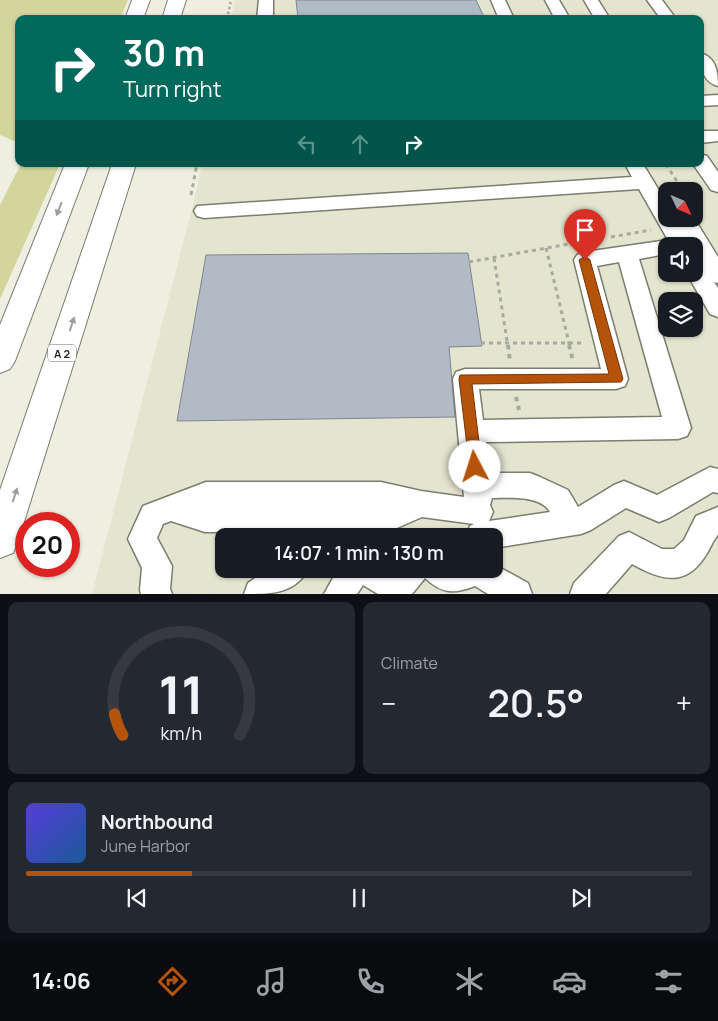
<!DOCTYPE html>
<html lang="en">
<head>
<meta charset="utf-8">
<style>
  body { margin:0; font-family:Manrope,sans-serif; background:#242831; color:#f1f3f6; height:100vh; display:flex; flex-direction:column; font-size:19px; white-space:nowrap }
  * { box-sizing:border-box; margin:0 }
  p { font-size:16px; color:#9ea1a6 }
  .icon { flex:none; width:28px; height:28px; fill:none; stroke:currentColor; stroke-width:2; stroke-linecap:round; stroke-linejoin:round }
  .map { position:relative; height:594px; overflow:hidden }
  .sheet { display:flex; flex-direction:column; gap:8px; padding:8px; background:#0d0f14; flex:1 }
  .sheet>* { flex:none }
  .hud { position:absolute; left:15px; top:15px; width:689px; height:152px; border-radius:10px; box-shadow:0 1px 4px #0004; background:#00695c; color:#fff; overflow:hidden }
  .needle { width:32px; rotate:134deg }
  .buttons { position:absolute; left:658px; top:182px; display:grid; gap:10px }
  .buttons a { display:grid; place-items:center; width:45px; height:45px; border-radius:10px; background:#171b24; box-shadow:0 1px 4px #0004; font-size:25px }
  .speed { position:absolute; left:15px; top:512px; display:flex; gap:10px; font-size:25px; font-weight:700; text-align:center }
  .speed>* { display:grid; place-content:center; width:65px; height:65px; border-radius:50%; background:#171b24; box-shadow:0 1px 4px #0004; line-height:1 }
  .speed .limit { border:8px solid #d22; background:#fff; color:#111 }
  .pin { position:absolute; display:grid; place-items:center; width:42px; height:42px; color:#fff; margin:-51px -21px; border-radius:50% 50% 50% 0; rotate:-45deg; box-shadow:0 0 5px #0007 }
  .pin .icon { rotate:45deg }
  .me { position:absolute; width:55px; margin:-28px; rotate:355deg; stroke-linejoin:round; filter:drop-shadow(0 0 4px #0008) }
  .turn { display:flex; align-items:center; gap:18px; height:105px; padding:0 25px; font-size:22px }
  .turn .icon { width:65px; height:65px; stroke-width:2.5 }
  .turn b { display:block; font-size:35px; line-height:42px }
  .lanes { display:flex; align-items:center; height:48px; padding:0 25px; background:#0003; justify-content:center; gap:25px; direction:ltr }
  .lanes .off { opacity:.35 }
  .big { font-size:38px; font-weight:600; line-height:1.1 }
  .sheet .card { flex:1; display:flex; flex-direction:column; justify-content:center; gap:8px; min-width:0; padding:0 18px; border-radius:10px; background:#242831 }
  .sheet .dial { align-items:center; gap:0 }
  .dial svg { height:130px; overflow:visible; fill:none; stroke:#363941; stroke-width:7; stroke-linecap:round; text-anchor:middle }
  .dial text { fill:#f1f3f6; stroke:none }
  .song { display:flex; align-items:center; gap:15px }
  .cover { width:60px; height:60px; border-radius:8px; background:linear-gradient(135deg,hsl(250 70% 55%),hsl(210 70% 35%)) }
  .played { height:5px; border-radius:2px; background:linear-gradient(90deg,#b45309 25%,#363941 25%) }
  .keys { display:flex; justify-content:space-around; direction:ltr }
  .heat { display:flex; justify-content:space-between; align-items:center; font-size:28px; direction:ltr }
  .sheet .tiles { flex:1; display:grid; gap:8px; grid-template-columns:1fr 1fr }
  .card:last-child { grid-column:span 2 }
  .trip { position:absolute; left:215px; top:528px; width:288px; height:50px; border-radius:10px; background:#171b24; box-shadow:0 1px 4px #0004; font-weight:600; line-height:50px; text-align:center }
  .menu { display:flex; height:80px; justify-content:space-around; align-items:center; background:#090b0e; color:#9ea1a6 }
  .menu .icon { width:35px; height:35px }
  .menu .on { color:#b45309 }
  .menu b { font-size:22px; color:#f1f3f6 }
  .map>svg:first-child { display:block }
</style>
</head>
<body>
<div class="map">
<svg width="718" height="594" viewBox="0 0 718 594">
  <rect width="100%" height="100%" fill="#eeefe0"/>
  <path fill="#e4e5cf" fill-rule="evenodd" d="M235,0H718V593L92,594L195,197L202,164H700V19H231ZM666,191H694V219H666ZM666,246H694V274H666ZM666,301H694V329H666ZM224,536H494V569H224Z"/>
  <path fill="#d4d59c" d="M0,0H128L120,19H19V143L0,135Z
    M21,164H60L0,299V205Z"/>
  <path fill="#b2bac6" stroke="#7e8591" d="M296,0H476L485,19H298Z
    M468,253L482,346L449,347L455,417L177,421L206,255Z"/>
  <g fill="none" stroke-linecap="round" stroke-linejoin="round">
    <defs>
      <path id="minor" d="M259,0H273V19H257Z
        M491,0H505L514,19H499Z
        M545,0H559L570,19H555Z
        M584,0H598L610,19H595Z
        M647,0H662L676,19H661Z
        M700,53C716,57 718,72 718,86C703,82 700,67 700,53Z
        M718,95V105L700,106V96Z
        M700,131H718V141L700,143Z
        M700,154L707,156L718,172V192L711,190L693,164H700Z
        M625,164H643L666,202V219L694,218L718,257V283L714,282L718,288V317L710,314L687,274H694V258L698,259L694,253V246H666V254L639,259L691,428L687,436L678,439L486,442L489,473H530L540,477L568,490L578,507L614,485L624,481L657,495L710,467L718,469V493L713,492L669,518L659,522L626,508L591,530L581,534L494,548V536H466L470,526L474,524L422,517L390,531L205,532L171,521L163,524L157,538L172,566L170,589L172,594H141L140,590L142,568L128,539L143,506L206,482H381L421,491L464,497L453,379L456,372L465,369H601L574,260L577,255L585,252L668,240L639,189L204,218L197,216L194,211L197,206L632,177ZM619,262L662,417L483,420L479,389H616L625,386L628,379L597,266ZM492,498C508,498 541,495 550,512L489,521L493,512L490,505Z
        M718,507C718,514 718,528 718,534C717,537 713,541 712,544C692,585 669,585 632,564L606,594H570L574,583L619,536L629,532L662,549H674L684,540L696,516Z
        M494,558L497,566L528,583L532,594H488L475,586C454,594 442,594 425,578L412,594H378L363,585L357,594H324L338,569H494Z
        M268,569H308C295,594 271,594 244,594L248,583Z"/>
      <path id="highway" d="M132,0H150L143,19H125Z
        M168,0H186L180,19H162Z
        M65,164H89L15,361L10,369L0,373V325Z
        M112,164H136L18,541L13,553L0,558V490Z"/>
    </defs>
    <use href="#minor" stroke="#7c7c6f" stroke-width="3"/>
    <use href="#highway" stroke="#7c7c6f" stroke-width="2"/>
    <path stroke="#a9aa9e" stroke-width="2.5" stroke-dasharray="2.5 2.5" stroke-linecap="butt" d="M227,19L231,0"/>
    <path stroke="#a9aa9e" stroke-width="3" stroke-dasharray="4 4" stroke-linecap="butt" d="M666,164L683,191
      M191,195L197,164
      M611,237L651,230
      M546,248L570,347
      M494,258L508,347
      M469,262L580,242
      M481,343H585"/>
    <path stroke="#a9aa9e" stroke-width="4" stroke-dasharray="4.5 4.5" stroke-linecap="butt" d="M508,345L510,361
      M569,345L573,361
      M516,397L519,410"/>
    <use href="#minor" fill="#fff" fill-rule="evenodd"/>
    <use href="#highway" fill="#fff" fill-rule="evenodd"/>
  </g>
  <defs><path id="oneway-solid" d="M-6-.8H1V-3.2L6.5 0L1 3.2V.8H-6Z" transform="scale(1.25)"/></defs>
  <g fill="#9e9e9c">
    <use href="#oneway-solid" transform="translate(59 209) rotate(111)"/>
    <use href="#oneway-solid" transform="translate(72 324) rotate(-72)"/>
    <use href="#oneway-solid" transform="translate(15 495) rotate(-72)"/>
  </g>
  <path fill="#b45309" stroke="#753606" d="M585,256L590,260L623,379L621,382L472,384L482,467L480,471L475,473L470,471L459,379L460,375L609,374L579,260Z"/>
  <g text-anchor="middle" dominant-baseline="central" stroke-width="5" stroke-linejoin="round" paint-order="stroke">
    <rect fill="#fff" stroke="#686864" stroke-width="1" x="48" y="344.5" width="28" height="17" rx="4"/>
    <g font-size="11" font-weight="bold" fill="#272722">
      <text x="62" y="353">A 2</text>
    </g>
  </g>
</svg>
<div class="buttons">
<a><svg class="needle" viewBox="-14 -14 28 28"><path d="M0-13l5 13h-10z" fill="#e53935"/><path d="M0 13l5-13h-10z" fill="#9ea1a6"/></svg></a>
<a><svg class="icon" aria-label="sound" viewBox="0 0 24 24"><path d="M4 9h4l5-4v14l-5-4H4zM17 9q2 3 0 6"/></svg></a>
<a><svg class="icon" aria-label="layers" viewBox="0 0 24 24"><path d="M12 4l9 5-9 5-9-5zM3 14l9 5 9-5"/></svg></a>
</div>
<div class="speed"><div class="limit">20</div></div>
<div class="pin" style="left:585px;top:260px;background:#d93025"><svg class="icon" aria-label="arrive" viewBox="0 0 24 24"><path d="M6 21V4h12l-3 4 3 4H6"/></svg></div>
<svg class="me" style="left:475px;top:467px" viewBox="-20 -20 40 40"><circle r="19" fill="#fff"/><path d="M0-13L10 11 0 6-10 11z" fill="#b45309"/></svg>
<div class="trip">14:07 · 1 min · 130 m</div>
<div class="hud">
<div class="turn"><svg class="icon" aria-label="right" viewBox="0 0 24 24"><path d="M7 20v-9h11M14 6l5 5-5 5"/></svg><div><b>30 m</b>Turn right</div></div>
<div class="lanes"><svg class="icon off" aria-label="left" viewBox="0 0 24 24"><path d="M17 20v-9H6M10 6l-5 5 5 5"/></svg><svg class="icon off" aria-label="ahead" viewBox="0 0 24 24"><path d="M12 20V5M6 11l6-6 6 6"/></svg><svg class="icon" aria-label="right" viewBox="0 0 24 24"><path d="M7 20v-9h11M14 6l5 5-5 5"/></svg></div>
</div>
</div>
<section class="sheet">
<div class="tiles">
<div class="card dial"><svg viewBox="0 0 100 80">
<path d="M14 69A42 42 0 1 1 86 69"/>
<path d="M14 69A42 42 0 0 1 9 56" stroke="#b45309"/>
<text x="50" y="56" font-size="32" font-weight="700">11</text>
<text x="50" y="72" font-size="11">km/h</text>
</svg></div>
<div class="card"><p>Climate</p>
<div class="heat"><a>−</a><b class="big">20.5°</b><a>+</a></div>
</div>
<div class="card">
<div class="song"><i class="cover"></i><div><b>Northbound</b><p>June Harbor</p></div></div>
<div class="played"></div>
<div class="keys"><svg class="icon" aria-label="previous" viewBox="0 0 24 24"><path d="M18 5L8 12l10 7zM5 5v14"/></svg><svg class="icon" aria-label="pause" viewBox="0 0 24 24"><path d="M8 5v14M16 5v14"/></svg><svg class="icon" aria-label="next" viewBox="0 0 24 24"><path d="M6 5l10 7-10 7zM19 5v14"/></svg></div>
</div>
</div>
</section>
<nav class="menu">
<b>14:06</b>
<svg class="icon on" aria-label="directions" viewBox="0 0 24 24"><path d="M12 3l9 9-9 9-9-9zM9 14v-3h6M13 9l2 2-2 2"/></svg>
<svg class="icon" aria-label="music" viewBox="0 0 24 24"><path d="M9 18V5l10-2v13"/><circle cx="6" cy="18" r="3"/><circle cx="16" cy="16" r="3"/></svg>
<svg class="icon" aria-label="phone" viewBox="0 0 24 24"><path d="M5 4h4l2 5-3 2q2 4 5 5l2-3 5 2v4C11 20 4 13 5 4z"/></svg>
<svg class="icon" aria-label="climate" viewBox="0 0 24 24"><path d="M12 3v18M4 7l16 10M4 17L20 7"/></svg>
<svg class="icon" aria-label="car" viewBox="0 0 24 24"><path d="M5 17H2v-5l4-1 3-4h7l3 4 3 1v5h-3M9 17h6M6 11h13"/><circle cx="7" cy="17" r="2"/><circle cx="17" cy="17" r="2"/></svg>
<svg class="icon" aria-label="filters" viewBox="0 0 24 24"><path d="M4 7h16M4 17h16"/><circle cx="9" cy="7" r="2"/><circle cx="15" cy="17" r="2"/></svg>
</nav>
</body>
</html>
